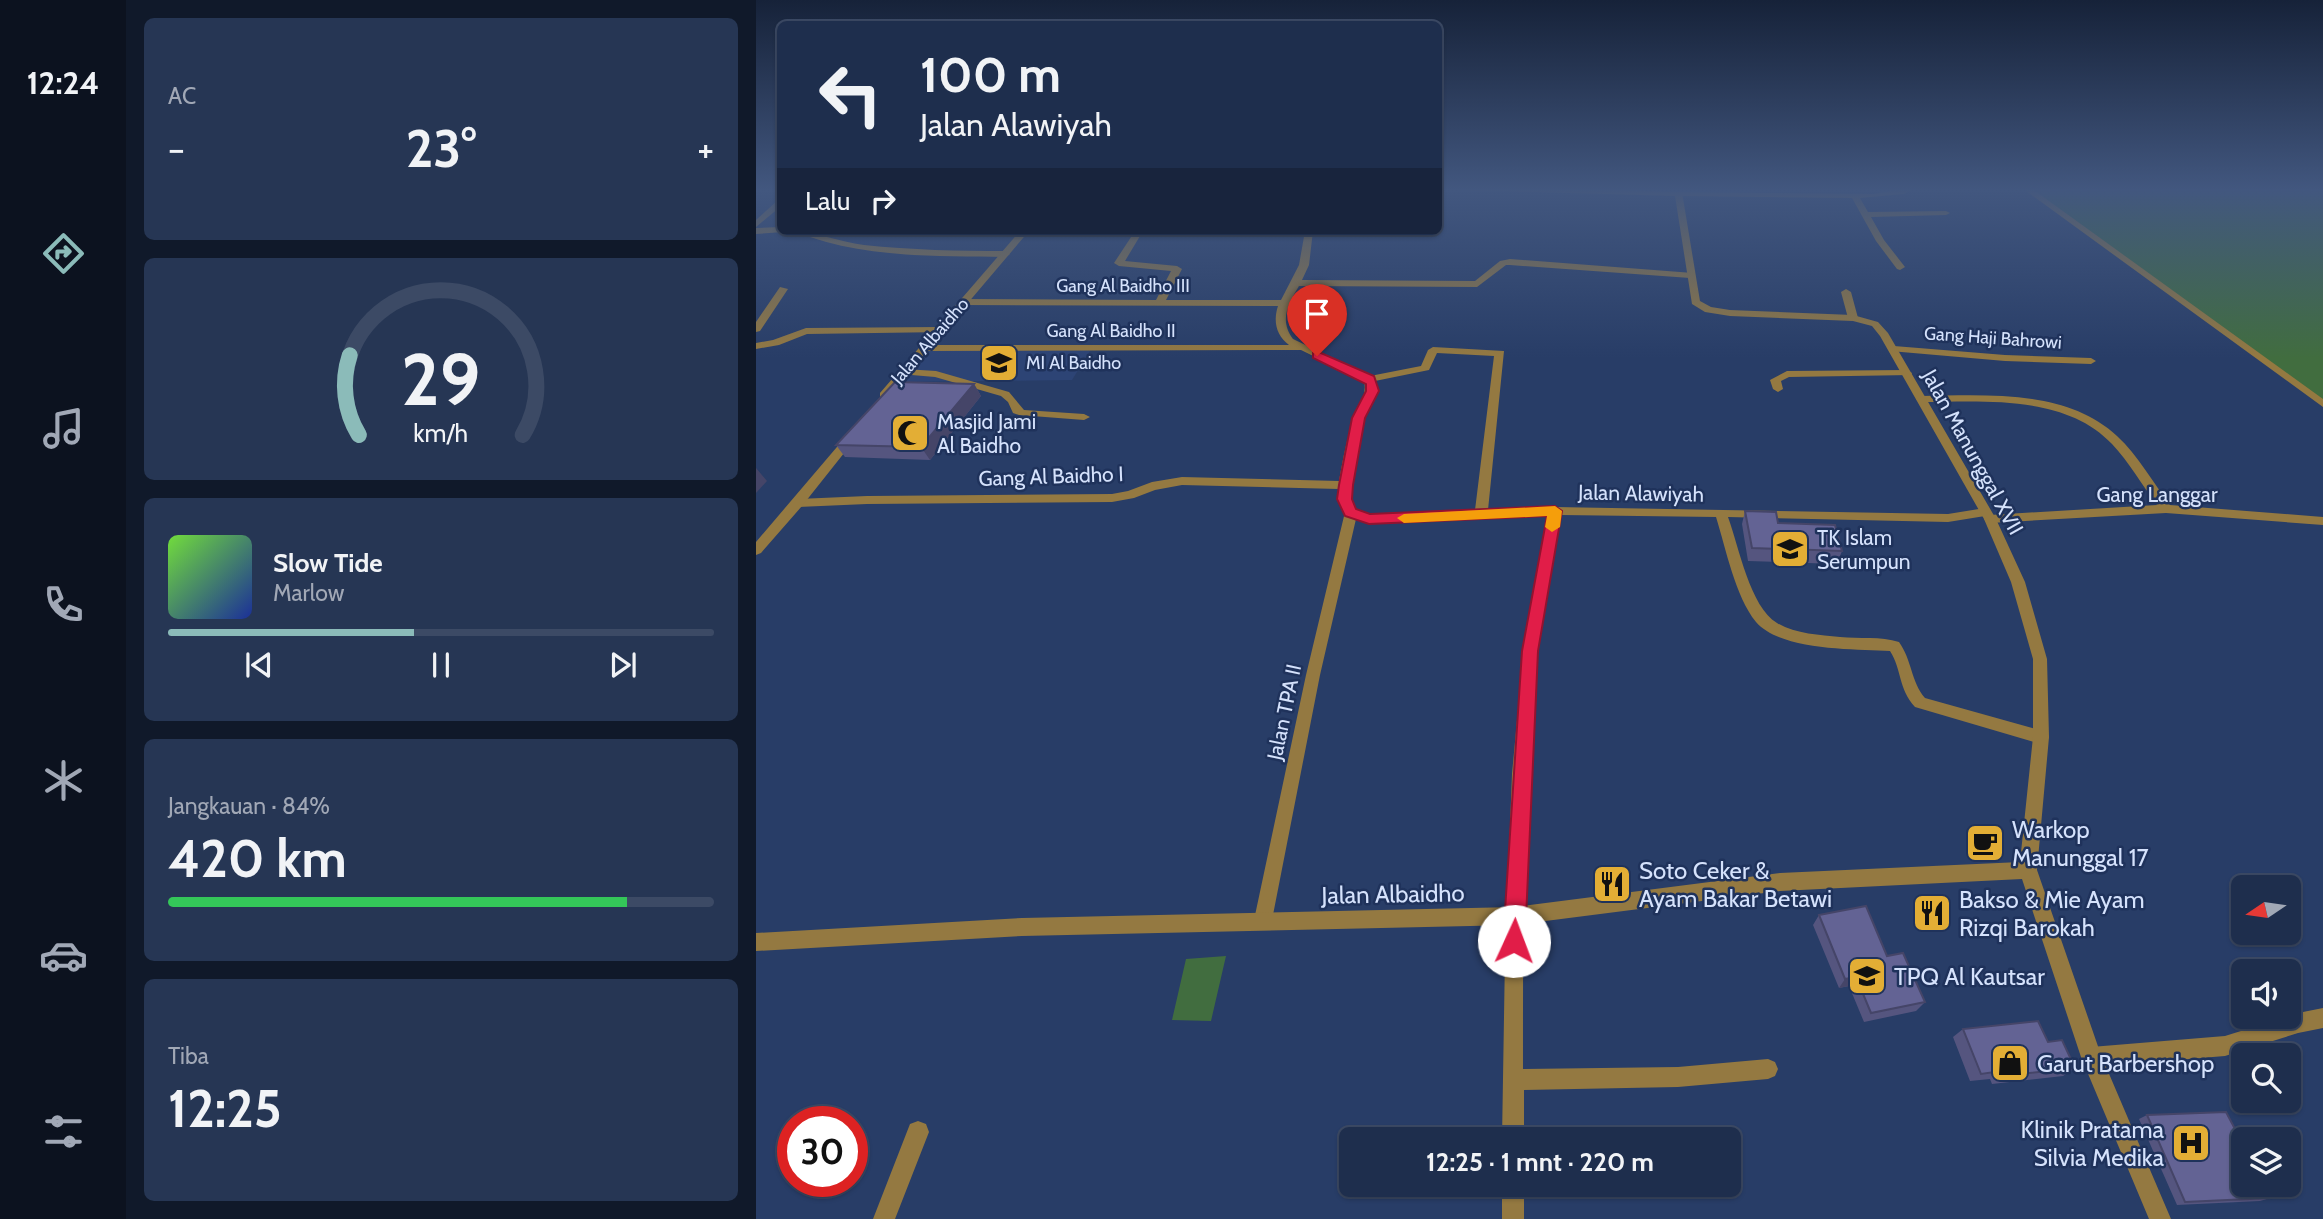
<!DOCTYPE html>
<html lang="id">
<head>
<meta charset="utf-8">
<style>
  body { margin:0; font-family:Cabin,sans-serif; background:#263654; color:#f1f3f6; height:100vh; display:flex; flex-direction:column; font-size:26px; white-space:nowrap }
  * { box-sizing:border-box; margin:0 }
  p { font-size:23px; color:#a1a8b6 }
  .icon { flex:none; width:38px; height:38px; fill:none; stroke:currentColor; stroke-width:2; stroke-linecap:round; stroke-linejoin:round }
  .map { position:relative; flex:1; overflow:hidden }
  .side { display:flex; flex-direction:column; gap:18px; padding:18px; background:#10192a; width:630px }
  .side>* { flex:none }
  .guide { position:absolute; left:21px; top:21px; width:665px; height:214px; border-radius:10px; box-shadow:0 2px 5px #0004,0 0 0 2px #3c4a65; background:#1e2e4d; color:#f1f3f6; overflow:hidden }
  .needle { width:46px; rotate:257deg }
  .controls { position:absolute; left:1475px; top:875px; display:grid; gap:14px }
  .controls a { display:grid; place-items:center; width:70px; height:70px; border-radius:10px; background:#1e2e4d; box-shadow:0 2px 5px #0004,0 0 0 2px #3c4a65; font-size:35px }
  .speed { position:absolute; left:21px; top:1106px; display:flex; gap:14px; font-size:35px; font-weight:700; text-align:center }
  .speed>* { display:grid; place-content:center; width:91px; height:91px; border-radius:50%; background:#1e2e4d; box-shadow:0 2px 5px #0004,0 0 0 2px #3c4a65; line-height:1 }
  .speed .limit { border:10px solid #d22; background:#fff; color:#111 }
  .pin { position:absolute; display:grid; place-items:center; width:60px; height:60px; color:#fff; margin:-72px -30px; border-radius:50% 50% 50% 0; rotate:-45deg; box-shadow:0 0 7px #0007 }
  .pin .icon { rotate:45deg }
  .me { position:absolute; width:77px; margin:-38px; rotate:2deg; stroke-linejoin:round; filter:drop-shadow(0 0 5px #0008) }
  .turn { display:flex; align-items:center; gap:24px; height:147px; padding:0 28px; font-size:32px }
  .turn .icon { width:91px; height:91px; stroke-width:2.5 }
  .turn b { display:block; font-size:49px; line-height:60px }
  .then { display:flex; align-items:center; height:66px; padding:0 28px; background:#0003; gap:14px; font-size:26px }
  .big { font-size:52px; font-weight:800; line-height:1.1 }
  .side .widget { flex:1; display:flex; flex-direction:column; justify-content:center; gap:10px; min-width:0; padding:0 24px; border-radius:10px; background:#263654 }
  .side .dial { align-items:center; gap:0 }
  .dial svg { height:182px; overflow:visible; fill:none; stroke:#3c4a65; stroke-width:7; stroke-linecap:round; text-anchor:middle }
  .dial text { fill:#f1f3f6; stroke:none }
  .song { display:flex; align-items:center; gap:21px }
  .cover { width:84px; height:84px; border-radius:10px; background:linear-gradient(135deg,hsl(100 70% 55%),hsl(230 70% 35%)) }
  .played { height:7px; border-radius:4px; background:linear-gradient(90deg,#8bbbb9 45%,#3c4a65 45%) }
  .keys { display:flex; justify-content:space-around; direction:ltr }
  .heat { display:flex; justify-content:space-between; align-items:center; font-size:38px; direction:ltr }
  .charge { height:10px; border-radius:5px; background:linear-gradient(90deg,#34c759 84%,#3c4a65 0) }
  .trip { position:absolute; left:583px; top:1127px; width:402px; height:70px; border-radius:10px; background:#1e2e4d; box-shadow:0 2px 5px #0004,0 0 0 2px #3c4a65; font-weight:800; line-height:70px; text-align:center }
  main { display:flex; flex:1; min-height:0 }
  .tabs { display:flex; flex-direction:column; width:126px; justify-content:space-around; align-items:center; background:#0c121f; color:#a1a8b6 }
  .tabs .icon { width:49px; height:49px }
  .tabs .on { color:#8bbbb9 }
  .tabs b { font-size:32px; color:#f1f3f6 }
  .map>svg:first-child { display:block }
</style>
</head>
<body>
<main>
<nav class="tabs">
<b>12:24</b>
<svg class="icon on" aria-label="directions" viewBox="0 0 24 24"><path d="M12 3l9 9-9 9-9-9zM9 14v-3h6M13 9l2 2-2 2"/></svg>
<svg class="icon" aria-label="music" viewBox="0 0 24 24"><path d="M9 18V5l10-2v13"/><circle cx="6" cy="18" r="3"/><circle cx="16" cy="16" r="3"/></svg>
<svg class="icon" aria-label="phone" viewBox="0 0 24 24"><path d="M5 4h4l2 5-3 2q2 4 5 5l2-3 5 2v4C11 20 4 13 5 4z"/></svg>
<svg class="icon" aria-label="climate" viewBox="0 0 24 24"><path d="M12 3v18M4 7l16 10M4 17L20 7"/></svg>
<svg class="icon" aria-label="car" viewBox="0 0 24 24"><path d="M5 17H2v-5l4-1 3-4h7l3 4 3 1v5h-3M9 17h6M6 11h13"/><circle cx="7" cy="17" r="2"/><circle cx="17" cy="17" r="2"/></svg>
<svg class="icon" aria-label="filters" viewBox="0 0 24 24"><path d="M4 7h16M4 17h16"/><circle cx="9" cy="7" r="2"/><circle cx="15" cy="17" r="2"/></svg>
</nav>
<section class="side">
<div class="widget"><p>AC</p>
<div class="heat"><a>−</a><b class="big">23°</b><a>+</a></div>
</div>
<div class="widget dial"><svg viewBox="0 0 100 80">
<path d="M14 69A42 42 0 1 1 86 69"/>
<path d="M14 69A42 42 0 0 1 10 34" stroke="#8bbbb9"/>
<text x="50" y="56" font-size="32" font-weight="700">29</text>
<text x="50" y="72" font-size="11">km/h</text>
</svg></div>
<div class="widget">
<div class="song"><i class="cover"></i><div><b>Slow Tide</b><p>Marlow</p></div></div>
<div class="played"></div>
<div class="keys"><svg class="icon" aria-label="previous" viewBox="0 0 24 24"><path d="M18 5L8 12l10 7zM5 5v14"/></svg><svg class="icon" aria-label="pause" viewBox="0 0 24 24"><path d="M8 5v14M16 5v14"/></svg><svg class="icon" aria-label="next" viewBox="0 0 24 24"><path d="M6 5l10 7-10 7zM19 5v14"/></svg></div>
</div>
<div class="widget"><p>Jangkauan · 84%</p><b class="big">420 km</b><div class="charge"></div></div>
<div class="widget"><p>Tiba</p><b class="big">12:25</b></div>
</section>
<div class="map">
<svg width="1567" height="1219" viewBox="0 0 1567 1219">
  <rect width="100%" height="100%" fill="#283d67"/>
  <path fill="#2d4475" d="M174,345L337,346L316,380L142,382Z"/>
  <path fill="#416d3f" d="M1274,188H1567V400Z
    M470,956L455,1021L416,1020L430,959Z"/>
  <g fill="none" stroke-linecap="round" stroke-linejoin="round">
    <path fill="#947941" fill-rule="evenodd" d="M1150,188H1160L1148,194L1104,198L1112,212L1190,211L1194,213L1190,215L1115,217L1128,240L1149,267L1144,270L1141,269L1120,241L1096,198L923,196L919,194L923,192L1118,194Z
      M1266,188H1275L1567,399V407Z
      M21,201H24V207L0,227V220Z
      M24,227L27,232L0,234V228Z
      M34,231C59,231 83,242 108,245C155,250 203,251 250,251L254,254L250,257C185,256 116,258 54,237C47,235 40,234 34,231Z
      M379,231H387L369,261L421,266L426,269L410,300H525L543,265L549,231H557L553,265L546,280L719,281L744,261L754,259L937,273L939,275L934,278L754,265H750L721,287L543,286C532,304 523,320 537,339L614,376L665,366L672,350L677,347L748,351L732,510L799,507L1192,514L1229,508L1233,509L1235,512L1234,515L1401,505C1386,485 1373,462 1356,444C1309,394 1227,402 1165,402L1160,399L1165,396C1230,395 1311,389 1361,436C1382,455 1397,483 1414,505L1567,517V525L1410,513L1234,523L1230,522L1228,519L1229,516L1192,522L972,517C983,547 994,607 1021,623C1039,634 1064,635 1084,637C1103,639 1125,636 1143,642C1156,660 1155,682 1169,698L1291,732L1293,737L1291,742L1285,744L1159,707C1142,688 1146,670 1134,651C1098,649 1025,651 1000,622C979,596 970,549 960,517L805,515C798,555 788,595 783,635C766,779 767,925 767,1069L922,1067L1012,1059L1019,1062L1022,1069L1019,1076L1012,1079L922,1087L768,1090V1139H746L749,956L756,774L769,634L792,516L613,523L600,519L564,675L516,920L514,926L507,929L500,926L498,920L550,675L589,512L583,501V489L426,485L399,490L378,498L356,502L111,504L42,507L36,503L42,499L111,496L356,494L372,491L396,482L426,477L583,481C586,464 589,447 594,430C599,414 612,397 608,381L545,350L168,351L163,348L168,345H533C520,335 517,321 522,306L207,305L202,302L207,299L400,300L415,271L363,266L358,263ZM681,353L738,356L719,510L614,515L599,509C588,487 601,441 609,417C614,405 623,395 619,381L673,370Z
      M24,287L32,289L4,331L0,332V322Z
      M1090,289L1095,292L1102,318L1100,320L1092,318L1085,292Z
      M184,327L188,328V332L51,334L23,345L0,349V343L17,340L50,328Z
      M1138,346L1249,355L1335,358L1340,361L1335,364L1249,361L1134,351V347Z
      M148,369L180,371L253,392L268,410L328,414L334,417L328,420L263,415L257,413L252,402L245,396L179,377L144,374L143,372Z
      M1151,370L1156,373L1155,375L1033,377L1025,381L1027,389L1022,392L1017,389L1014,380L1031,371Z
      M1567,1008V1028L1542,1033L1469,1056L1335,1067L1328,1064L1325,1057L1328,1050L1335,1047L1469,1036L1542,1013Z
      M162,1121L170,1124L173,1132L139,1219H117L154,1124Z
      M746,1185H768V1219H746Z"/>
    <path fill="#947941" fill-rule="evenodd" d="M696,188H778L926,192L944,301L955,307L974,310L1097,315L1122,322L1132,333L1240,519L1269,582L1291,659L1293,737L1281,870L1345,1055L1415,1219H1393L1325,1057L1266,879L1024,891L759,925L266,936L0,951V933L266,918L759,907L1024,873L1264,862L1277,737V659L1255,582L1228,519L1124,336L1116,326L1097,321L974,316L949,312L936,304L919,196L700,190Z
      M264,231H273L132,397H124V393Z
      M96,432L102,436L100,438L46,506L5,553L0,555V542L92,434Z"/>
  </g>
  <path fill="#55557f" d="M218,384L225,396L174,460L89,457L80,445Z
    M989,511L1022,523L1086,551L1081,564L992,561L986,524Z
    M1063,915L1131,956L1169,1002L1160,1011L1108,1022L1093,986L1083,988L1057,925Z
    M1207,1029L1292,1042L1319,1068L1307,1076L1236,1084L1234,1079L1214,1081L1197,1037Z
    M1391,1115L1514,1198L1504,1201L1421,1205L1383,1119Z"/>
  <path fill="#454568" d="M218,384L225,396L174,460L165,447Z
    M0,468L11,481L0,493Z
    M1100,977L1093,986L1083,988L1089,979Z"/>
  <path fill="#636394" stroke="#454568" stroke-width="2" d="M139,382L218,384L165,447L80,445Z
    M989,511L1020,512L1022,523L1079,525L1086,551L996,548Z
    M1110,906L1131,956L1147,953L1169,1002L1115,1013L1100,977L1089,979L1063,915Z
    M1282,1021L1292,1042L1306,1040L1319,1068L1247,1076L1245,1071L1225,1074L1207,1029Z
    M1470,1112L1488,1146V1185H1507L1514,1198L1429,1202L1391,1115Z"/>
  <linearGradient id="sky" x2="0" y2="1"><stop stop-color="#162239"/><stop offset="0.53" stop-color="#42577f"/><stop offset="1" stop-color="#42577f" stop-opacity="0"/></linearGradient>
  <rect width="1567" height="358" fill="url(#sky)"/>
  <path fill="#e11d48" stroke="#92132f" stroke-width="2" d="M557,353H565L618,376L623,391L609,418L597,485L596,499L600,509L614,514L799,506L806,511L782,651L769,941L766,949L758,952L751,949L747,941L766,651L791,516L613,524L589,516L581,499L583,485L596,418L610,391V384L557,358Z"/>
  <path fill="#f59e0b" d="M799,506L806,511L804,527L796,532L789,527L791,516L648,523L641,518L648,514Z"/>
  <defs>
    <symbol id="school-square" viewBox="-11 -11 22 22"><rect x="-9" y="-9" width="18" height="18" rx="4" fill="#e3ae35" stroke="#1f325b"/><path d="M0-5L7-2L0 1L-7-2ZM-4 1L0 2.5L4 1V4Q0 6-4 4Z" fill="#111"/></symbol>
    <symbol id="mosque-square" viewBox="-11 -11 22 22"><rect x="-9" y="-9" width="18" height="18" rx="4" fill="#e3ae35" stroke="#1f325b"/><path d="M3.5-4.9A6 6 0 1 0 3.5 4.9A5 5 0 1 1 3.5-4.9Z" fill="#111"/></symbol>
    <symbol id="cafe-square" viewBox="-11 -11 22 22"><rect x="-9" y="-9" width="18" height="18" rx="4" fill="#e3ae35" stroke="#1f325b"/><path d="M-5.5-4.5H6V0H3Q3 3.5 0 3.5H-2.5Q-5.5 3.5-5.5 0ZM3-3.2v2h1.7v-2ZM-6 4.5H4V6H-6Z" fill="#111"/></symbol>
    <symbol id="restaurant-square" viewBox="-11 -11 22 22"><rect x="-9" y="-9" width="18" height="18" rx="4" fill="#e3ae35" stroke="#1f325b"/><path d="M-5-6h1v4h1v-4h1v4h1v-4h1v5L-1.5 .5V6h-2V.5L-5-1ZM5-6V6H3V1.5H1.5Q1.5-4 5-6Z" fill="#111"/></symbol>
    <symbol id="shop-square" viewBox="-11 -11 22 22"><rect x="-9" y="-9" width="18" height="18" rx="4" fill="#e3ae35" stroke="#1f325b"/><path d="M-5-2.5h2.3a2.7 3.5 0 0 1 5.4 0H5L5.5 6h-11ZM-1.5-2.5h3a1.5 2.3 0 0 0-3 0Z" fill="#111"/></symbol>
    <symbol id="hospital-square" viewBox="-11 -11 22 22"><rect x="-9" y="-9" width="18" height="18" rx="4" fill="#e3ae35" stroke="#1f325b"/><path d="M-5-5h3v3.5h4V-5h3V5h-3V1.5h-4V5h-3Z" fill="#111"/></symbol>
  </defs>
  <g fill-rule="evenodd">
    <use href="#school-square" x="221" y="341" width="44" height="44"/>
    <use href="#mosque-square" x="132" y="411" width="44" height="44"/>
    <use href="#school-square" x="1012" y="527" width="44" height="44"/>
    <use href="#cafe-square" x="1207" y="821" width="44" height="44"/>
    <use href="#restaurant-square" x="834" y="862" width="44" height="44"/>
    <use href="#restaurant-square" x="1154" y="891" width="44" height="44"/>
    <use href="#school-square" x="1089" y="954" width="44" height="44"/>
    <use href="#shop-square" x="1232" y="1041" width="44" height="44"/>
    <use href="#hospital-square" x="1413" y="1121" width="44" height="44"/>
  </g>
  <g text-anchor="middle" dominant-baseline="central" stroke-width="5" stroke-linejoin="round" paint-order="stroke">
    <g font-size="18" fill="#d5e2fc" stroke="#1f325b">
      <text x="367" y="286">Gang Al Baidho III</text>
      <text x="355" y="331">Gang Al Baidho II</text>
      <text transform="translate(1237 338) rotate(4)">Gang Haji Bahrowi</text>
      <text transform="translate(174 341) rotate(-49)">Jalan Albaidho</text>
    </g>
    <g font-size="18" fill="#d5e2fc" stroke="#1f325b" text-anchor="start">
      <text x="270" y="363">MI Al Baidho</text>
    </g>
    <g font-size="21" fill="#d5e2fc" stroke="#1f325b" text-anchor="start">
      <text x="181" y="421">Masjid Jami<tspan x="181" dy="24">Al Baidho</tspan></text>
      <text x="1061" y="537">TK Islam<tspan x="1061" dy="24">Serumpun</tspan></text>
    </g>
    <g font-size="21" fill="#d5e2fc" stroke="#1f325b">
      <text transform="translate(1217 452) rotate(61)">Jalan Manunggal XVII</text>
      <text transform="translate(295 476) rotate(-2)">Gang Al Baidho I</text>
      <text transform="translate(885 493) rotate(1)">Jalan Alawiyah</text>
      <text x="1401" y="494">Gang Langgar</text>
      <text transform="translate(528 712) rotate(-78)">Jalan TPA II</text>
    </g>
    <g font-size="24" fill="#d5e2fc" stroke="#1f325b" text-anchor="start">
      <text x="1256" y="829">Warkop<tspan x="1256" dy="28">Manunggal 17</tspan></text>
      <text x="883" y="870">Soto Ceker &amp;<tspan x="883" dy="28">Ayam Bakar Betawi</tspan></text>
      <text x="1203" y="899">Bakso &amp; Mie Ayam<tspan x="1203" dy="28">Rizqi Barokah</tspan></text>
      <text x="1138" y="976">TPQ Al Kautsar</text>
      <text x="1281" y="1063">Garut Barbershop</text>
      <text x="1408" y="1129" text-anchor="end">Klinik Pratama<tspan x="1408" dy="28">Silvia Medika</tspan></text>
    </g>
    <g font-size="24" fill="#d5e2fc" stroke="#1f325b">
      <text transform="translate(637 894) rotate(-1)">Jalan Albaidho</text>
    </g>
  </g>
</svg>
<div class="controls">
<a><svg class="needle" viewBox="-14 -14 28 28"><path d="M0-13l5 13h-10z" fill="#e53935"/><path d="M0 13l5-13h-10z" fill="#a1a8b6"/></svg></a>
<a><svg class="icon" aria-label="sound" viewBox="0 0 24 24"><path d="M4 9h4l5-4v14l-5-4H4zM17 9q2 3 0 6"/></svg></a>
<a><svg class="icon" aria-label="search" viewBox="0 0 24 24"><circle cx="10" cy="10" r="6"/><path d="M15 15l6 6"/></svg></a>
<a><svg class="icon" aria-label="layers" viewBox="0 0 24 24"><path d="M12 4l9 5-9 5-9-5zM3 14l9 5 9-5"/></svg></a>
</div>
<div class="speed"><div class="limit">30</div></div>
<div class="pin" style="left:561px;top:356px;background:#d93025"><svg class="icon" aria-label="arrive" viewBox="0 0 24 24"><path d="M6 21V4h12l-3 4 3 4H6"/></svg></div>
<svg class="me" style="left:758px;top:941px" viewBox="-20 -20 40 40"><circle r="19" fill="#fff"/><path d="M0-13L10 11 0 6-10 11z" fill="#e11d48"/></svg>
<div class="trip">12:25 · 1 mnt · 220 m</div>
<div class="guide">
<div class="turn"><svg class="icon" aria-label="left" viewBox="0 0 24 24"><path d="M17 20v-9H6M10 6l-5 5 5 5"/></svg><div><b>100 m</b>Jalan Alawiyah</div></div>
<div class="then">Lalu<svg class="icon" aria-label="right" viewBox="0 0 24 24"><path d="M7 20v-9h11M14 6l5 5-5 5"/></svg></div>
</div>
</div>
</main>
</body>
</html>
